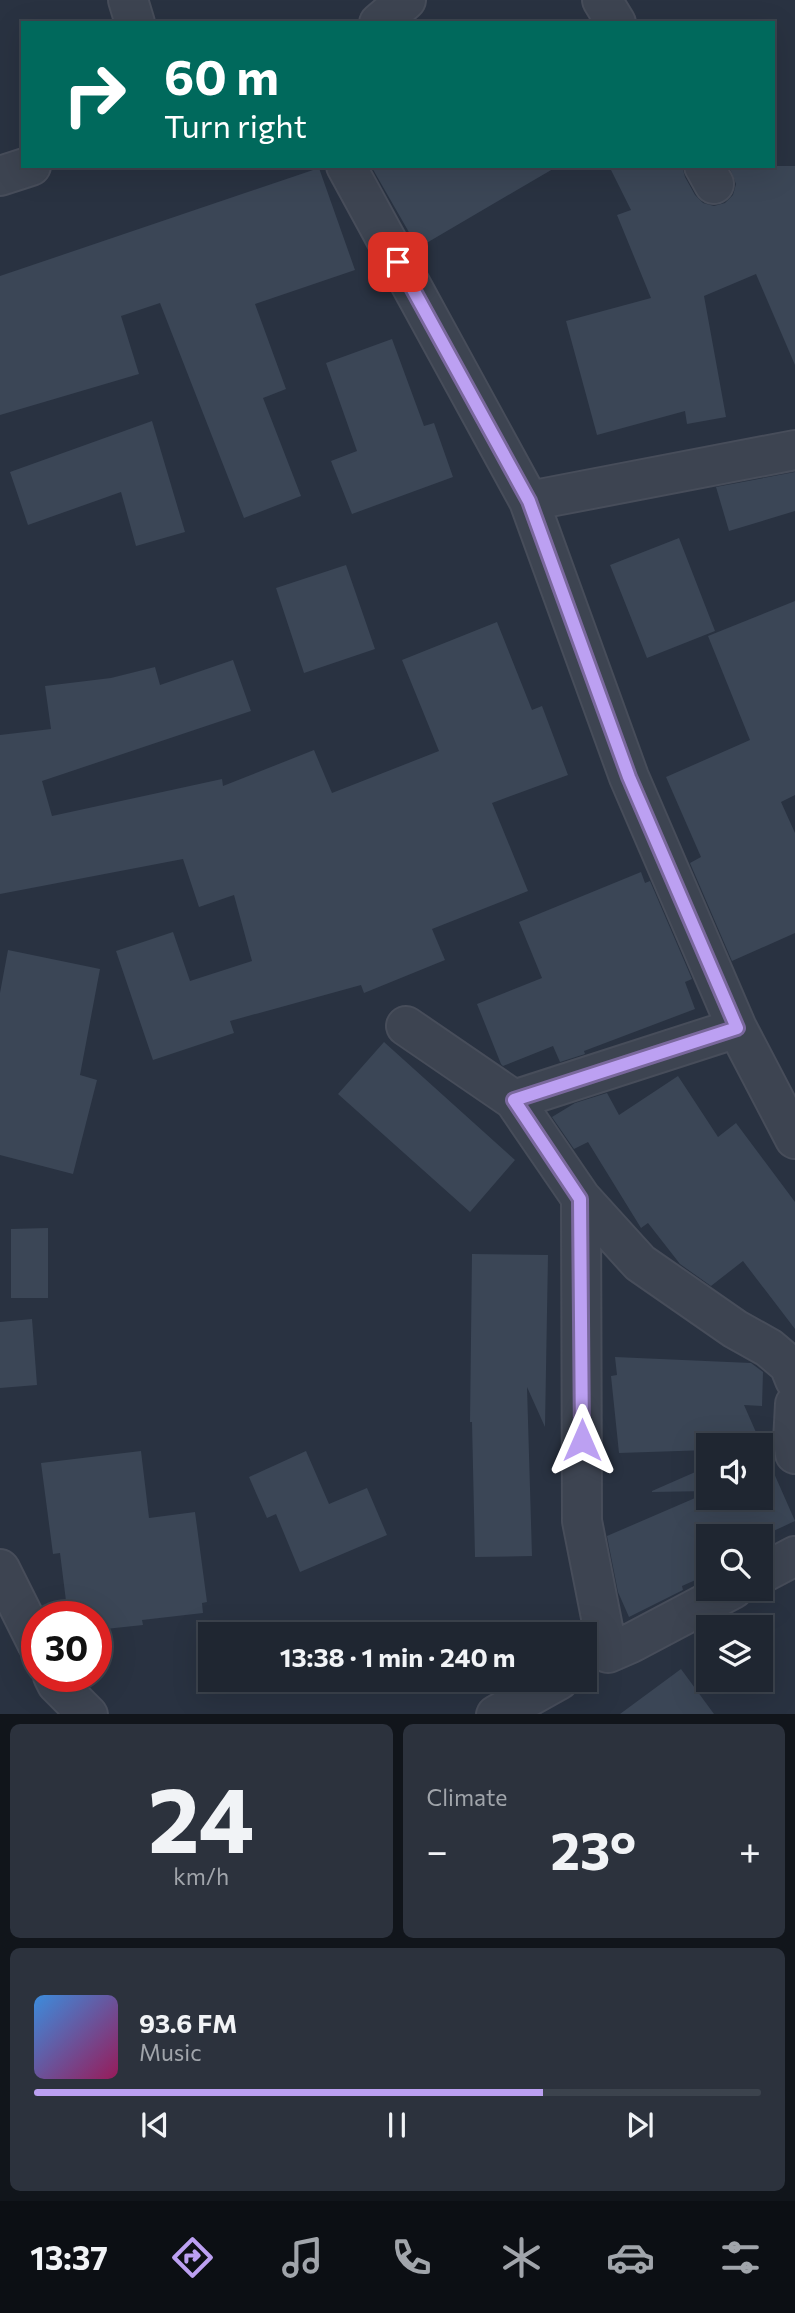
<!DOCTYPE html>
<html lang="en">
<head>
<meta charset="utf-8">
<style>
  body { margin:0; font-family:Commissioner,sans-serif; background:#2c323d; color:#f1f3f6; height:100vh; display:flex; flex-direction:column; font-size:26px; white-space:nowrap }
  * { box-sizing:border-box; margin:0 }
  p { font-size:23px; color:#a1a5ab }
  .icon { flex:none; width:38px; height:38px; fill:none; stroke:currentColor; stroke-width:2; stroke-linecap:round; stroke-linejoin:round }
  .map { position:relative; height:1714px; overflow:hidden }
  .panel { display:flex; flex-direction:column; gap:10px; padding:10px; background:#11151b; flex:1 }
  .panel>* { flex:none }
  .guide { position:absolute; left:21px; top:21px; width:754px; height:147px; border-radius:0px; box-shadow:0 7px 28px #0002,0 0 0 2px #3c434d; background:#00695c; color:#fff; overflow:hidden }
  .tools { position:absolute; left:696px; top:1433px; display:grid; gap:14px }
  .tools a { display:grid; place-items:center; width:77px; height:77px; border-radius:0px; background:#1f2631; box-shadow:0 7px 28px #0002,0 0 0 2px #3c434d; font-size:35px }
  .speed { position:absolute; left:21px; top:1601px; display:flex; gap:14px; font-size:35px; font-weight:700; text-align:center }
  .speed>* { display:grid; place-content:center; width:91px; height:91px; border-radius:50%; background:#1f2631; box-shadow:0 7px 28px #0002,0 0 0 2px #3c434d; line-height:1 }
  .speed .limit { border:10px solid #d22; background:#fff; color:#111 }
  .pin { position:absolute; display:grid; place-items:center; width:60px; height:60px; color:#fff; margin:-30px; border-radius:14px; box-shadow:0 4px 10px #0006 }
  .me { position:absolute; width:77px; margin:-38px; rotate:0deg; stroke-linejoin:round; filter:drop-shadow(0 0 5px #0008) }
  .turn { display:flex; align-items:center; gap:24px; height:147px; padding:0 28px; font-size:32px }
  .turn .icon { width:91px; height:91px; stroke-width:2.5 }
  .turn b { display:block; font-size:49px; line-height:60px }
  .big { font-size:52px; font-weight:700; line-height:1.1 }
  .panel .widget { flex:1; display:flex; flex-direction:column; justify-content:center; gap:10px; min-width:0; padding:0 24px; border-radius:10px; background:#2c323d }
  .panel .dial { align-items:center; gap:0 }
  .dial b { font-size:91px; line-height:1 }
  .song { display:flex; align-items:center; gap:21px }
  .cover { width:84px; height:84px; border-radius:10px; background:linear-gradient(135deg,hsl(210 70% 55%),hsl(330 70% 35%)) }
  .played { height:7px; border-radius:4px; background:linear-gradient(90deg,#bca0f2 70%,#3c434d 70%) }
  .keys { display:flex; justify-content:space-around; direction:ltr }
  .heat { display:flex; justify-content:space-between; align-items:center; font-size:38px; direction:ltr }
  .panel .tiles { flex:1; display:grid; gap:10px; grid-template-columns:1fr 1fr }
  .widget:last-child { grid-column:span 2 }
  .trip { position:absolute; left:198px; top:1622px; width:399px; height:70px; border-radius:0px; background:#1f2631; box-shadow:0 7px 28px #0002,0 0 0 2px #3c434d; font-weight:700; line-height:70px; text-align:center }
  .dock { display:flex; height:112px; justify-content:space-around; align-items:center; background:#0c0f14; color:#a1a5ab }
  .dock .icon { width:49px; height:49px }
  .dock .active { color:#bca0f2 }
  .dock b { font-size:32px; color:#f1f3f6 }
  .map>svg:first-child { display:block }
</style>
</head>
<body>
<div class="map">
<svg width="795" height="1715" viewBox="0 0 795 1715">
  <rect width="100%" height="100%" fill="#293241"/>
  <path fill="#3b4656" d="M371,166H558L418,248Z
    M609,166H682L685,177L695,195L703,203L714,206L725,203L733,195L736,184L729,166H795V365L756,274L704,296L726,417L687,424L685,411L597,435L566,321L651,298L617,215L631,210Z
    M319,168L355,270L255,304L286,389L263,398L301,496L244,518L160,303L121,316L139,374L0,415V276Z
    M392,339L424,426L434,423L453,477L352,514L331,461L357,451L326,363Z
    M152,421L185,532L136,546L121,492L28,525L10,472Z
    M795,472V511L729,531L716,487Z
    M679,538L715,631L647,658L610,565Z
    M346,565L375,649L304,673L276,588Z
    M795,601V795L781,802L795,833V933L732,961L690,863L701,857L666,777L750,740L708,636Z
    M497,622L532,710L542,706L568,775L492,803L528,891L432,929L445,960L364,993L361,985L230,1021L234,1033L153,1060L116,951L173,932L190,981L252,961L234,895L199,907L183,859L0,894V735L51,729L45,686L111,678L155,667L160,685L233,660L251,711L42,781L52,816L222,779L223,786L314,750L332,793L439,751L402,660Z
    M641,872L645,883L650,881L692,979L685,982L695,1009L584,1051L585,1054L560,1062L553,1046L503,1066L501,1064L477,1004L542,978L519,922Z
    M8,950L100,969L80,1075L97,1080L73,1174L0,1155V993Z
    M384,1042L515,1160L470,1212L338,1094Z
    M678,1076L718,1137L736,1123L795,1202V1329L743,1261L711,1286L680,1264L648,1223L641,1228L588,1142L574,1149L552,1117L575,1103L607,1093L619,1115Z
    M48,1228V1298H11V1229Z
    M472,1254L548,1255L545,1427L527,1387L532,1556L475,1557L472,1422H470Z
    M32,1319L37,1385L0,1388V1322Z
    M615,1357L751,1363L763,1372L762,1406L744,1405L795,1521L767,1534L771,1544L761,1549V1536H709V1574L682,1586L683,1590L629,1617L618,1592L607,1536L709,1492V1498H761V1446H709V1450L619,1453L611,1376L617,1375Z
    M141,1451L149,1518L195,1512L207,1602L202,1603L203,1613L142,1620L143,1625L96,1630V1617H68L60,1553L53,1554L41,1463Z
    M306,1451L329,1504L367,1488L387,1535L300,1572L276,1514L267,1518L249,1477Z
    M709,1466V1491L652,1492V1491Z
    M681,1669L714,1714H620Z"/>
  <g fill="none" stroke-linecap="round" stroke-linejoin="round">
    <defs>
      <path id="minor" d="M128,0L135,23
        M602,0L616,23
        M379,23L406,0
        M346,166L529,501L629,777L737,1028L795,1139
        M704,166L714,184
        M0,176L31,166
        M529,501L795,450
        M406,1026L514,1100L737,1028
        M514,1100L581,1198L640,1263L735,1329L769,1348L789,1365L795,1380
        M581,1198L582,1521L608,1653L631,1643L733,1589
        M795,1404L793,1442L795,1454
        M0,1569L37,1643
        M761,1574L795,1556
        M53,1676L57,1684L88,1715
        M496,1715L559,1680"/>
    </defs>
    <use href="#minor" stroke="#474d5a" stroke-width="42"/>
    <use href="#minor" stroke="#3d4451" stroke-width="38"/>
  </g>
  <g fill="none" stroke-linecap="round" stroke-linejoin="round">
    <defs>
      <path id="route" d="M398,262L529,501L629,777L737,1028L514,1100L580,1199L582,1440"/>
    </defs>
    <use href="#route" stroke="#7a689d" stroke-width="18"/>
    <use href="#route" stroke="#bca0f2" stroke-width="12"/>
  </g>
</svg>
<div class="tools">
<a><svg class="icon" aria-label="sound" viewBox="0 0 24 24"><path d="M4 9h4l5-4v14l-5-4H4zM17 9q2 3 0 6"/></svg></a>
<a><svg class="icon" aria-label="search" viewBox="0 0 24 24"><circle cx="10" cy="10" r="6"/><path d="M15 15l6 6"/></svg></a>
<a><svg class="icon" aria-label="layers" viewBox="0 0 24 24"><path d="M12 4l9 5-9 5-9-5zM3 14l9 5 9-5"/></svg></a>
</div>
<div class="speed"><div class="limit">30</div></div>
<div class="pin" style="left:398px;top:262px;background:#d93025"><svg class="icon" aria-label="arrive" viewBox="0 0 24 24"><path d="M6 21V4h12l-3 4 3 4H6"/></svg></div>
<svg class="me" style="left:582px;top:1440px" viewBox="-20 -20 40 40"><path d="M0-17L14 15 0 8-14 15z" fill="#bca0f2" stroke="#fff" stroke-width="4"/></svg>
<div class="trip">13:38 · 1 min · 240 m</div>
<div class="guide">
<div class="turn"><svg class="icon" aria-label="right" viewBox="0 0 24 24"><path d="M7 20v-9h11M14 6l5 5-5 5"/></svg><div><b>60 m</b>Turn right</div></div>
</div>
</div>
<section class="panel">
<div class="tiles">
<div class="widget dial"><b>24</b><p>km/h</p></div>
<div class="widget"><p>Climate</p>
<div class="heat"><a>−</a><b class="big">23°</b><a>+</a></div>
</div>
<div class="widget">
<div class="song"><i class="cover"></i><div><b>93.6 FM</b><p>Music</p></div></div>
<div class="played"></div>
<div class="keys"><svg class="icon" aria-label="previous" viewBox="0 0 24 24"><path d="M18 5L8 12l10 7zM5 5v14"/></svg><svg class="icon" aria-label="pause" viewBox="0 0 24 24"><path d="M8 5v14M16 5v14"/></svg><svg class="icon" aria-label="next" viewBox="0 0 24 24"><path d="M6 5l10 7-10 7zM19 5v14"/></svg></div>
</div>
</div>
</section>
<nav class="dock">
<b>13:37</b>
<svg class="icon active" aria-label="directions" viewBox="0 0 24 24"><path d="M12 3l9 9-9 9-9-9zM9 14v-3h6M13 9l2 2-2 2"/></svg>
<svg class="icon" aria-label="music" viewBox="0 0 24 24"><path d="M9 18V5l10-2v13"/><circle cx="6" cy="18" r="3"/><circle cx="16" cy="16" r="3"/></svg>
<svg class="icon" aria-label="phone" viewBox="0 0 24 24"><path d="M5 4h4l2 5-3 2q2 4 5 5l2-3 5 2v4C11 20 4 13 5 4z"/></svg>
<svg class="icon" aria-label="climate" viewBox="0 0 24 24"><path d="M12 3v18M4 7l16 10M4 17L20 7"/></svg>
<svg class="icon" aria-label="car" viewBox="0 0 24 24"><path d="M5 17H2v-5l4-1 3-4h7l3 4 3 1v5h-3M9 17h6M6 11h13"/><circle cx="7" cy="17" r="2"/><circle cx="17" cy="17" r="2"/></svg>
<svg class="icon" aria-label="filters" viewBox="0 0 24 24"><path d="M4 7h16M4 17h16"/><circle cx="9" cy="7" r="2"/><circle cx="15" cy="17" r="2"/></svg>
</nav>
</body>
</html>
